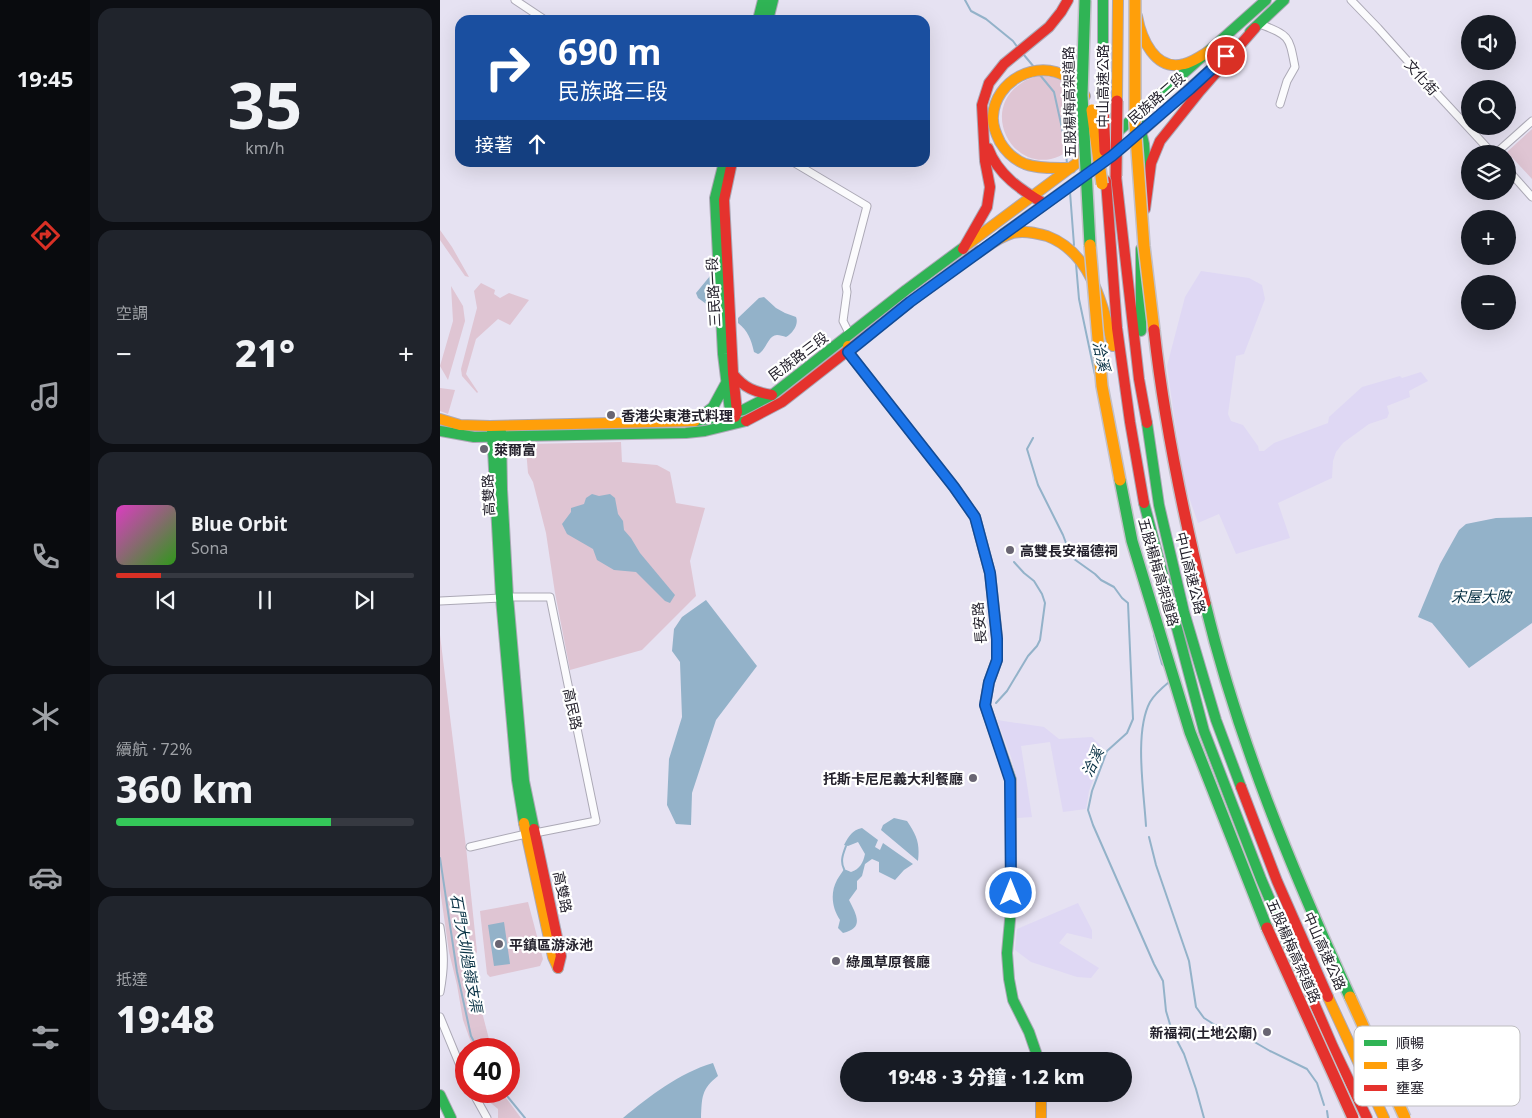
<!DOCTYPE html>
<html lang="zh-TW">
<head>
<meta charset="utf-8">
<style>
  body { margin:0; font-family:"Noto Sans","Noto Sans TC",sans-serif; background:#20242c; color:#f1f3f6; height:100vh; display:flex; flex-direction:column; font-size:19px; white-space:nowrap }
  * { box-sizing:border-box; margin:0 }
  p { font-size:16px; color:#9ea1a6 }
  .icon { flex:none; width:28px; height:28px; fill:none; stroke:currentColor; stroke-width:2; stroke-linecap:round; stroke-linejoin:round }
  .map { position:relative; flex:1; overflow:hidden }
  .details { display:flex; flex-direction:column; gap:8px; padding:8px; background:#0d0f14; width:350px }
  .details>* { flex:none }
  .top-card { position:absolute; left:15px; top:15px; width:475px; height:152px; border-radius:15px; box-shadow:0 5px 20px #0002; background:#1a4fa0; color:#fff; overflow:hidden }
  .fabs { position:absolute; left:1021px; top:15px; display:grid; gap:10px }
  .fabs a { display:grid; place-items:center; width:55px; height:55px; border-radius:50%; background:#171b24; box-shadow:0 5px 20px #0002; font-size:25px }
  .speed { position:absolute; left:15px; top:1038px; display:flex; gap:10px; font-size:25px; font-weight:700; text-align:center }
  .speed>* { display:grid; place-content:center; width:65px; height:65px; border-radius:50%; background:#171b24; box-shadow:0 5px 20px #0002; line-height:1 }
  .speed .limit { border:8px solid #d22; background:#fff; color:#111 }
  .pin { position:absolute; display:grid; place-items:center; width:42px; height:42px; color:#fff; margin:-21px; border:2px solid #fff; border-radius:50%; box-shadow:0 1px 5px #0007 }
  .me { position:absolute; width:55px; margin:-28px; rotate:0deg; stroke-linejoin:round; filter:drop-shadow(0 0 4px #0008) }
  .turn { display:flex; align-items:center; gap:18px; height:105px; padding:0 20px; font-size:22px }
  .turn .icon { width:65px; height:65px; stroke-width:2.5 }
  .turn b { display:block; font-size:35px; line-height:42px }
  .then { display:flex; align-items:center; height:48px; padding:0 20px; background:#0003; gap:10px; font-size:19px }
  .big { font-size:38px; font-weight:800; line-height:1.1 }
  .details .card { flex:1; display:flex; flex-direction:column; justify-content:center; gap:8px; min-width:0; padding:0 18px; border-radius:15px; background:#20242c }
  .details .dial { align-items:center; gap:0 }
  .dial b { font-size:65px; line-height:1 }
  .song { display:flex; align-items:center; gap:15px }
  .cover { width:60px; height:60px; border-radius:8px; background:linear-gradient(135deg,hsl(310 70% 55%),hsl(110 70% 35%)) }
  .played { height:5px; border-radius:2px; background:linear-gradient(90deg,#d93025 15%,#363941 15%) }
  .keys { display:flex; justify-content:space-around; direction:ltr }
  .heat { display:flex; justify-content:space-between; align-items:center; font-size:28px; direction:ltr }
  .charge { height:8px; border-radius:4px; background:linear-gradient(90deg,#34c759 72%,#363941 0) }
  .trip { position:absolute; left:400px; top:1052px; width:292px; height:50px; border-radius:25px; background:#171b24; box-shadow:0 5px 20px #0002; font-weight:800; line-height:50px; text-align:center }
  main { display:flex; flex:1; min-height:0 }
  .menu { display:flex; flex-direction:column; width:90px; justify-content:space-around; align-items:center; background:#090b0e; color:#9ea1a6 }
  .menu .icon { width:35px; height:35px }
  .menu .current { color:#d93025 }
  .menu b { font-size:22px; color:#f1f3f6 }
  .map>svg:first-child { display:block }
</style>
</head>
<body>
<main>
<nav class="menu">
<b>19:45</b>
<svg class="icon current" aria-label="directions" viewBox="0 0 24 24"><path d="M12 3l9 9-9 9-9-9zM9 14v-3h6M13 9l2 2-2 2"/></svg>
<svg class="icon" aria-label="music" viewBox="0 0 24 24"><path d="M9 18V5l10-2v13"/><circle cx="6" cy="18" r="3"/><circle cx="16" cy="16" r="3"/></svg>
<svg class="icon" aria-label="phone" viewBox="0 0 24 24"><path d="M5 4h4l2 5-3 2q2 4 5 5l2-3 5 2v4C11 20 4 13 5 4z"/></svg>
<svg class="icon" aria-label="climate" viewBox="0 0 24 24"><path d="M12 3v18M4 7l16 10M4 17L20 7"/></svg>
<svg class="icon" aria-label="car" viewBox="0 0 24 24"><path d="M5 17H2v-5l4-1 3-4h7l3 4 3 1v5h-3M9 17h6M6 11h13"/><circle cx="7" cy="17" r="2"/><circle cx="17" cy="17" r="2"/></svg>
<svg class="icon" aria-label="filters" viewBox="0 0 24 24"><path d="M4 7h16M4 17h16"/><circle cx="9" cy="7" r="2"/><circle cx="15" cy="17" r="2"/></svg>
</nav>
<section class="details">
<div class="card dial"><b>35</b><p>km/h</p></div>
<div class="card"><p>空調</p>
<div class="heat"><a>−</a><b class="big">21°</b><a>+</a></div>
</div>
<div class="card">
<div class="song"><i class="cover"></i><div><b>Blue Orbit</b><p>Sona</p></div></div>
<div class="played"></div>
<div class="keys"><svg class="icon" aria-label="previous" viewBox="0 0 24 24"><path d="M18 5L8 12l10 7zM5 5v14"/></svg><svg class="icon" aria-label="pause" viewBox="0 0 24 24"><path d="M8 5v14M16 5v14"/></svg><svg class="icon" aria-label="next" viewBox="0 0 24 24"><path d="M6 5l10 7-10 7zM19 5v14"/></svg></div>
</div>
<div class="card"><p>續航 · 72%</p><b class="big">360 km</b><div class="charge"></div></div>
<div class="card"><p>抵達</p><b class="big">19:48</b></div>
</section>
<div class="map">
<svg width="1092" height="1118" viewBox="0 0 1092 1118">
  <rect width="100%" height="100%" fill="#e6e2f2"/>
  <path fill="#dfd8f4" d="M761,271L809,278L822,285L825,299L804,354L796,356L788,414L791,421L803,425L818,446L819,451H824L834,443L888,423L889,417L922,387L960,376L962,378L981,372L988,381L969,391L970,397L947,406L949,413L947,418L929,424L903,443L896,452L893,461L892,478L838,503L850,538L796,554L779,514L758,523L743,480L727,366L745,297Z
    M557,720L604,727L619,739L652,737L664,749L663,754L649,791L646,809L623,812L610,742L581,746L592,817L577,818L576,776L571,757Z
    M638,903L652,930V939L627,933L619,943L659,968L651,978L637,977L591,962L575,950L577,929Z"/>
  <path fill="#dfc5d3" d="M597,76C615,76 622,79 636,90L638,143C585,195 531,113 583,82C587,79 593,78 597,76Z
    M1092,129V179L1067,152Z
    M0,230L12,247L29,277L25,276L0,240Z
    M41,283L55,290L54,294L60,298L69,293L89,300L70,325L58,319L36,339L26,374L38,392L37,393L22,376L21,369L37,308L34,291Z
    M11,286L23,306L25,321L8,380L0,366L13,321Z
    M0,388L15,390L8,414L0,411Z
    M181,442L182,462L217,465L230,472L236,503L265,508L250,561L256,596L202,650L130,670L115,593L106,533L93,482L88,473L86,449L89,444Z
    M0,635L26,847L37,952L33,958L37,993L49,1039L50,1049H34L29,1037L23,1020L17,985L9,952L0,889Z
    M88,902L103,959L100,966L50,977L47,974L40,911Z
    M36,1091H61L81,1118H58V1109Z"/>
  <path fill="#93b2c9" d="M270,276L272,308L258,298L256,293Z
    M324,297L336,308L345,313L356,317C359,324 353,333 346,337C343,336 340,335 337,335C328,335 326,351 318,354L314,352C311,339 308,331 298,323V318L319,298Z
    M152,494L159,496L170,494L175,498L178,514L183,521L184,530L191,538L200,553L235,595L230,603L225,601L196,572L174,570L157,560L153,549L127,534L122,524L131,512V508L144,504L146,498Z
    M1092,517V623L1029,668L992,623L978,617L1000,564L1019,530L1026,524L1056,518Z
    M266,600L317,666L276,720L252,793L251,825L236,824L227,805L229,759L242,717L240,662L232,651L234,629L242,617Z
    M454,818L467,821C477,836 480,843 478,861L441,830L443,825Z
    M422,828L438,840L435,847L440,850L443,843L473,864L464,870L455,880L439,872V862L432,859L425,864L422,876L417,881V889L409,900C416,914 425,928 403,933L398,928L400,920C392,908 390,893 397,880C399,876 402,873 404,869L411,872C420,869 423,863 425,854L418,842L408,846L404,845C409,836 412,830 422,828Z
    M64,922L70,964L54,966L48,925Z
    M273,1063L278,1076C261,1089 262,1098 261,1118H183C210,1096 239,1073 273,1063Z"/>
  <g fill="none" stroke-linecap="round" stroke-linejoin="round">
    <path stroke="#93b2c9" stroke-width="2" d="M525,0L531,11L546,19L573,41L578,48
      M584,55L594,67
      M600,75L614,92L625,142L627,164
      M630,192L634,245
      M636,264L639,299L655,375
      M593,438L587,449L598,485L623,535L629,551L634,559L655,574L661,580L674,587L682,598L688,603L693,719L687,733L667,751L652,791L648,810L653,825L714,964L723,981L726,1011L732,1031L744,1054L756,1089L764,1118
      M714,635L722,664L724,666
      M556,703L567,691L588,656L597,646L600,640L605,603L602,594L594,581L584,573L574,562
      M706,826C704,792 694,732 710,702C714,695 723,687 729,682
      M709,837L716,865L749,961L756,1007L764,1018L775,1025L799,1033L830,1051L867,1069L877,1083L884,1105
      M0,858L17,972L31,1036L38,1049
      M404,869C400,861 403,854 406,846
      M63,1091L85,1118
      M887,1111L888,1118"/>
    <defs>
      <path id="street" d="M75,0L105,20
        M911,0L938,28L1000,97L1053,154
        M820,24C850,36 849,36 855,67L847,81L840,104
        M1055,154L1092,121
        M353,162L427,206L406,286L407,292L403,321L410,335
        M1068,170L1092,197
        M0,601L61,598L68,597H110L156,821L95,833
        M30,847L86,834
        M0,927C4,953 5,965 0,992
        M0,1017L26,1080
        M32,1091L47,1118"/>
      <path id="fast" d="M663,0V106
        M318,20L323,0
        M328,20L333,0
        M810,32L844,0
        M698,119L704,144L706,170
        M673,136L826,0
        M284,162L275,198L283,354L291,419
        M701,249V331
        M259,418L273,407L286,383
        M255,421L280,417L303,410L332,395L466,290L524,247
        M707,423L719,505L744,612L776,720L801,787
        M0,431L34,437L246,433L265,431L306,421
        M52,432L61,598L77,780L84,823
        M61,432L62,489L68,597L84,781L94,829
        M704,503L764,731L821,879L865,982
        M557,637V660L549,682L545,705L571,780V909L567,953L569,979L573,1000L589,1032L599,1061
        M0,1095L11,1118"/>
      <path id="slow" d="M697,16C701,38 715,72 744,64C753,62 761,56 769,51
        M677,101L678,0
        M631,168C616,168 599,169 585,164C575,160 566,152 560,142C556,134 552,125 553,116C555,81 597,58 627,77C635,81 640,89 645,96
        M524,247L649,154
        M533,256C546,248 558,237 573,233C584,230 596,233 607,236C652,253 662,304 673,346
        M408,346V352L514,487L535,517L550,573L557,637
        M0,419L20,425L50,426L255,421
        M84,823L113,957L118,968
        M888,997L944,1118
        M601,1094V1118"/>
      <path id="jam" d="M548,148C558,175 581,190 605,204
        M292,162L284,200L293,373L297,412L295,417
        M676,176L699,379L707,423
        M666,181L677,328L690,422L704,503
        M705,209L711,163L720,141L760,91L815,28
        M563,234L672,156L701,132L778,63
        M523,249L547,207L550,187L545,161L542,105L549,83L564,64L609,27L621,12L628,0
        M293,374C304,388 315,392 332,395
        M306,421L342,402L470,302L539,251
        M801,787L837,881L888,997
        M94,829L121,956L118,968
        M865,982L893,1047L927,1118"/>
    </defs>
    <use href="#street" stroke="#aca9b6" stroke-width="9"/>
    <use href="#fast" stroke="#aca9b6" stroke-width="12"/>
    <use href="#slow" stroke="#aca9b6" stroke-width="12"/>
    <use href="#jam" stroke="#aca9b6" stroke-width="12"/>
    <use href="#street" stroke="#fbfbfd" stroke-width="7"/>
    <use href="#fast" stroke="#30b455" stroke-width="10"/>
    <use href="#slow" stroke="#ff9f0a" stroke-width="10"/>
    <use href="#jam" stroke="#e5322d" stroke-width="10"/>
    <defs>
      <path id="fast-bridge" d="M645,0L642,95L650,245
        M680,480L692,541L750,732L827,928
        M765,603C798,740 852,870 910,997"/>
      <path id="slow-bridge" d="M695,0V123L704,246L714,330
        M652,110L662,184
        M650,245L662,386L680,480
        M910,997L965,1118"/>
      <path id="jam-bridge" d="M663,106L665,151
        M676,176L677,101
        M714,330C724,422 743,513 765,603
        M827,928L913,1118"/>
    </defs>
    <use href="#fast-bridge" stroke="#c2c0c8" stroke-width="14" stroke-linecap="butt"/>
    <use href="#slow-bridge" stroke="#c2c0c8" stroke-width="14" stroke-linecap="butt"/>
    <use href="#jam-bridge" stroke="#c2c0c8" stroke-width="14" stroke-linecap="butt"/>
    <use href="#fast-bridge" stroke="#30b455" stroke-width="11"/>
    <use href="#slow-bridge" stroke="#ff9f0a" stroke-width="11"/>
    <use href="#jam-bridge" stroke="#e5322d" stroke-width="11"/>
  </g>
  <g fill="none" stroke-linecap="round" stroke-linejoin="round">
    <defs>
      <path id="route" d="M571,893L570,780L545,705L549,682L557,660V639L550,573L535,517L514,487L408,352L470,302L672,156L750,89L786,56"/>
    </defs>
    <use href="#route" stroke="#114b97" stroke-width="12"/>
    <use href="#route" stroke="#1a73e8" stroke-width="9"/>
  </g>
  <g fill="#696572" stroke="#fff" stroke-width="2">
    <circle cx="171" cy="415" r="5"/>
    <circle cx="44" cy="449" r="5"/>
    <circle cx="570" cy="550" r="5"/>
    <circle cx="533" cy="778" r="5"/>
    <circle cx="59" cy="944" r="5"/>
    <circle cx="396" cy="961" r="5"/>
    <circle cx="827" cy="1032" r="5"/>
  </g>
  <g text-anchor="middle" dominant-baseline="central" stroke-width="4.5" stroke-linejoin="round" paint-order="stroke">
    <g font-size="14" fill="#25222d" stroke="#fff">
      <text transform="translate(982 77) rotate(48)">文化街</text>
      <text transform="translate(662 86) rotate(-90)">中山高速公路</text>
      <text transform="translate(716 98) rotate(-41)">民族路二段</text>
      <text transform="translate(629 102) rotate(-91)">五股楊梅高架道路</text>
      <text transform="translate(273 292) rotate(-93)">三民路一段</text>
      <text transform="translate(358 356) rotate(-37)">民族路三段</text>
      <text transform="translate(48 495) rotate(-93)">高雙路</text>
      <text transform="translate(719 572) rotate(74)">五股楊梅高架道路</text>
      <text transform="translate(751 573) rotate(76)">中山高速公路</text>
      <text transform="translate(539 623) rotate(-95)">長安路</text>
      <text transform="translate(133 709) rotate(78)">高民路</text>
      <text transform="translate(123 892) rotate(78)">高雙路</text>
      <text transform="translate(854 951) rotate(66)">五股楊梅高架道路</text>
      <text transform="translate(885 951) rotate(66)">中山高速公路</text>
    </g>
    <g font-size="14" font-weight="bold" fill="#25222d" stroke="#fff" text-anchor="start">
      <text x="181" y="415">香港尖東港式料理</text>
      <text x="54" y="449">萊爾富</text>
      <text x="580" y="550">高雙長安福德祠</text>
      <text x="523" y="778" text-anchor="end">托斯卡尼尼義大利餐廳</text>
      <text x="69" y="944">平鎮區游泳池</text>
      <text x="406" y="961">綠風草原餐廳</text>
      <text x="817" y="1032" text-anchor="end">新福祠(土地公廟)</text>
    </g>
    <g font-size="15" font-style="italic" fill="#083144" stroke="#fff">
      <text transform="translate(662 356) rotate(78)">洽溪</text>
      <text x="1041" y="596">宋屋大陂</text>
      <text transform="translate(652 762) rotate(-65)">洽溪</text>
      <text transform="translate(27 953) rotate(80)">石門大圳過嶺支渠</text>
    </g>
  </g>
  <rect x="914" y="1026" width="166" height="80" rx="8" fill="#fff" stroke="#bebdc0" stroke-width="1"/>
  <rect x="924" y="1040" width="23" height="6" fill="#30b455"/>
  <rect x="924" y="1062" width="23" height="7" fill="#ff9f0a"/>
  <rect x="924" y="1085" width="23" height="6" fill="#e5322d"/>
  <g font-size="14" fill="#25222d">
    <text x="956" y="1048">順暢</text>
    <text x="956" y="1070">車多</text>
    <text x="956" y="1093">壅塞</text>
  </g>
</svg>
<div class="fabs">
<a><svg class="icon" aria-label="sound" viewBox="0 0 24 24"><path d="M4 9h4l5-4v14l-5-4H4zM17 9q2 3 0 6"/></svg></a>
<a><svg class="icon" aria-label="search" viewBox="0 0 24 24"><circle cx="10" cy="10" r="6"/><path d="M15 15l6 6"/></svg></a>
<a><svg class="icon" aria-label="layers" viewBox="0 0 24 24"><path d="M12 4l9 5-9 5-9-5zM3 14l9 5 9-5"/></svg></a>
<a>+</a>
<a>−</a>
</div>
<div class="speed"><div class="limit">40</div></div>
<div class="pin" style="left:786px;top:56px;background:#d93025"><svg class="icon" aria-label="arrive" viewBox="0 0 24 24"><path d="M6 21V4h12l-3 4 3 4H6"/></svg></div>
<svg class="me" style="left:571px;top:893px" viewBox="-20 -20 40 40"><circle r="17" fill="#1a73e8" stroke="#fff" stroke-width="3"/><path d="M0-11L8 9 0 5-8 9z" fill="#fff"/></svg>
<div class="trip">19:48 · 3 分鐘 · 1.2 km</div>
<div class="top-card">
<div class="turn"><svg class="icon" aria-label="right" viewBox="0 0 24 24"><path d="M7 20v-9h11M14 6l5 5-5 5"/></svg><div><b>690 m</b>民族路三段</div></div>
<div class="then">接著<svg class="icon" aria-label="ahead" viewBox="0 0 24 24"><path d="M12 20V5M6 11l6-6 6 6"/></svg></div>
</div>
</div>
</main>
</body>
</html>
